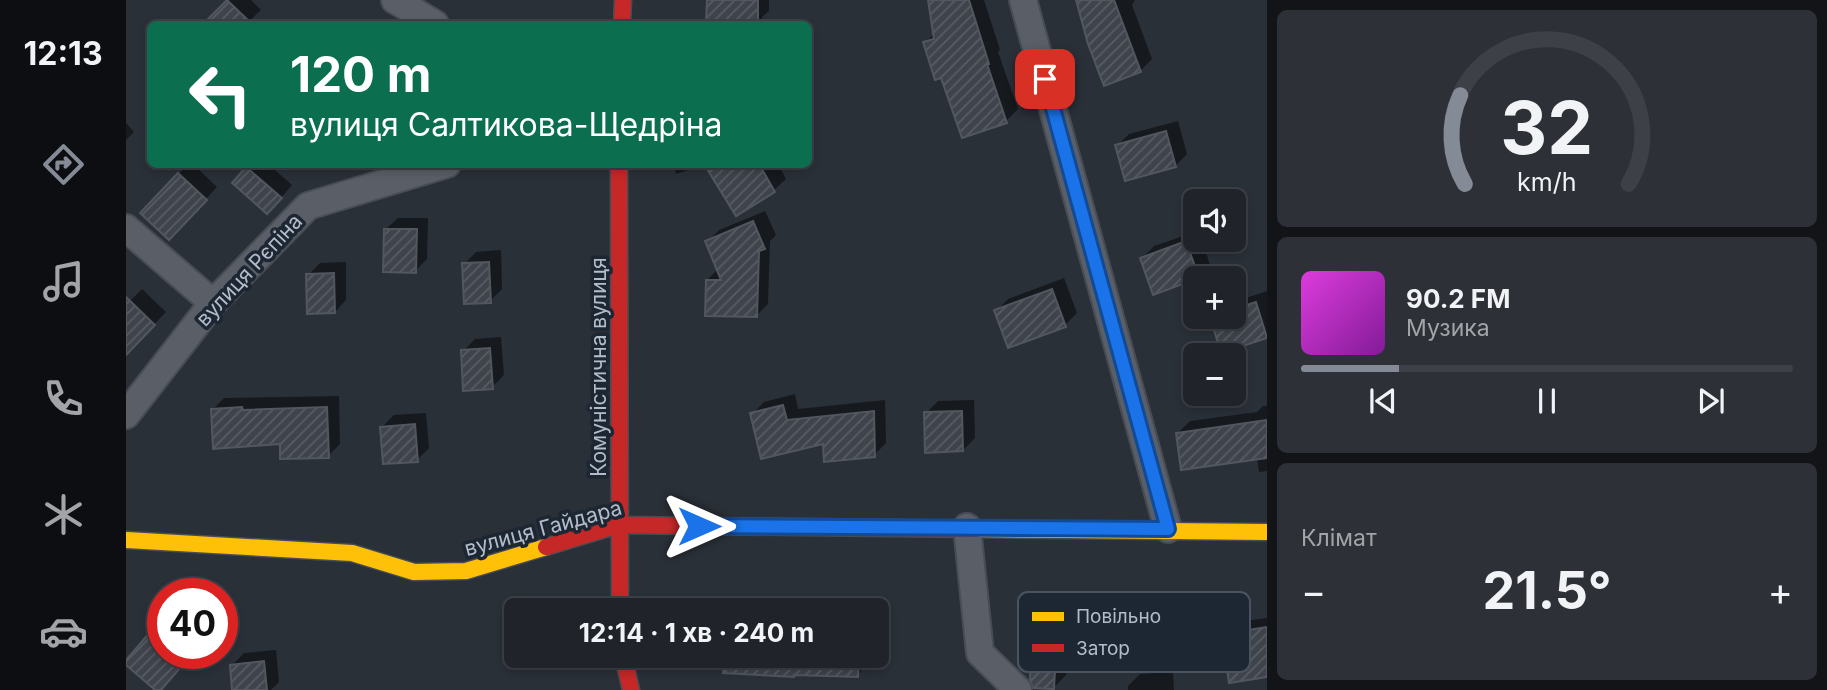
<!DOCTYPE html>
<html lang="uk">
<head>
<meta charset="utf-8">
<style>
  body { margin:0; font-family:Inter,sans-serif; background:#2d3036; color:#f1f3f6; height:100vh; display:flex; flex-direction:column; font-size:26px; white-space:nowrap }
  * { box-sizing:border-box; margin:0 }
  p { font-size:23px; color:#a2a4a8 }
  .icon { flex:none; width:38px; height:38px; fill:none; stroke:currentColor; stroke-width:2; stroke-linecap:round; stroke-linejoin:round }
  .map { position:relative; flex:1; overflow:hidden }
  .side { display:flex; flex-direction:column; gap:10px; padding:10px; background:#121417; width:560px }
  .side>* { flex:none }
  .banner { position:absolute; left:21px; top:21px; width:665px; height:147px; border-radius:10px; box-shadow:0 4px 10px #0003,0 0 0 2px #3d4147; background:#0b6e4f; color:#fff; overflow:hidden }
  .fabs { position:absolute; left:1057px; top:189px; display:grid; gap:14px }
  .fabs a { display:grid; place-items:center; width:63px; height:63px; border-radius:10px; background:#20242a; box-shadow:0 4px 10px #0003,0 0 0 2px #3d4147; font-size:35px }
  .speed { position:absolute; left:21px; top:578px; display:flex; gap:14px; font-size:35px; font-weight:700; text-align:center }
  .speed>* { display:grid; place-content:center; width:91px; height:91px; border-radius:50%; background:#20242a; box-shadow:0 4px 10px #0003,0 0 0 2px #3d4147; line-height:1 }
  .speed .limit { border:10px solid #d22; background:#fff; color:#111 }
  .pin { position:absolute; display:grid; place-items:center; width:60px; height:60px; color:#fff; margin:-30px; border-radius:14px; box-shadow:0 4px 10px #0006 }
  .me { position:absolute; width:77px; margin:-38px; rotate:90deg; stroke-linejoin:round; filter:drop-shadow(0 0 5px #0008) }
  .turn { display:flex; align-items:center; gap:24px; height:147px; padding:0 28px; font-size:32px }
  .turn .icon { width:91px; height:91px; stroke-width:2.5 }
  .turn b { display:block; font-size:49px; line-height:60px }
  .big { font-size:52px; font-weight:700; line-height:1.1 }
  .side .widget { flex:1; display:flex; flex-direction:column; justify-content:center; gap:10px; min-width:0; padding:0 24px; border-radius:10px; background:#2d3036 }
  .side .dial { align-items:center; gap:0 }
  .dial svg { height:182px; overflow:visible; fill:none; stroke:#3d4147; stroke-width:7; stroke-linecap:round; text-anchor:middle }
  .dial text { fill:#f1f3f6; stroke:none }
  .song { display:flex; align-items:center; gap:21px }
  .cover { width:84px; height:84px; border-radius:10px; background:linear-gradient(135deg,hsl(300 70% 55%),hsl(290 70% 35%)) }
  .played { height:7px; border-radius:4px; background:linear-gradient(90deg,#848b96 20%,#3d4147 20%) }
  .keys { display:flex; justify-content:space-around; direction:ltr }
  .heat { display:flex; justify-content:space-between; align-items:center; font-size:38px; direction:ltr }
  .trip { position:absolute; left:378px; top:598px; width:385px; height:70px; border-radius:10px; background:#20242a; box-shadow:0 4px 10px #0003,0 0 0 2px #3d4147; font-weight:700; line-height:70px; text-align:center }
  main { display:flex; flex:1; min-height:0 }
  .dock { display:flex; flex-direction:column; width:126px; justify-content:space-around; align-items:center; background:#0d0e11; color:#a2a4a8 }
  .dock .icon { width:49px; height:49px }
  .dock .on { color:#848b96 }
  .dock b { font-size:32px; color:#f1f3f6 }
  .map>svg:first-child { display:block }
</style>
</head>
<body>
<main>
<nav class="dock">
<b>12:13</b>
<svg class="icon on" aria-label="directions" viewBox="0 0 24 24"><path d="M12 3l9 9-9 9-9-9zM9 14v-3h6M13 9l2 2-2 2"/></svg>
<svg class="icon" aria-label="music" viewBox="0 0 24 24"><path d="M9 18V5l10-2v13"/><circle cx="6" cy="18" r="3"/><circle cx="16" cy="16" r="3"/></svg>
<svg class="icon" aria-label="phone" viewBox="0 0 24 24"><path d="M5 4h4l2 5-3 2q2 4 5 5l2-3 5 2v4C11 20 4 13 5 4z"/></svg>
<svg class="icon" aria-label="climate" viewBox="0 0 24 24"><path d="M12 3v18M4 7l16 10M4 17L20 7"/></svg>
<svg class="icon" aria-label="car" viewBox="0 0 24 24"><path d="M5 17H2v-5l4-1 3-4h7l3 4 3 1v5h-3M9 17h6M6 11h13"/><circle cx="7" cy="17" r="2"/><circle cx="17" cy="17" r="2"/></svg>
</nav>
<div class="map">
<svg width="1141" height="690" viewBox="0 0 1141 690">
  <defs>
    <pattern id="building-hatch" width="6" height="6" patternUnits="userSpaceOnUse" patternTransform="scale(1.75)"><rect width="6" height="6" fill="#3f444c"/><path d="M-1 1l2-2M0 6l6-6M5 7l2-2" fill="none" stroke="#585d64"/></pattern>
  </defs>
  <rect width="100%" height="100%" fill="#2a3038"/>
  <path fill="#0007" d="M104,0H125L135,10L120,24H79Z
    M583,0H643V11L636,17V24H587Z
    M803,0H858L874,50L872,52L892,109L880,121L816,76L799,43L809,33Z
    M952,0H1009L1006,5L1026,59L1014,71Z
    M1052,121L1061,154L1049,166L991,146L1003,134Z
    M0,123L8,132L0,140Z
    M62,164H67L91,187L55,226L53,174Z
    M125,164H142L166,185L153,200L108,183Z
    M547,164H581L550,174Z
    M630,164H652L660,179L648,190L611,214Z
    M639,211L650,235L644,241L642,304L630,316L581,280L592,269L581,242L593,230Z
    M272,218H302L301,259L289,271L260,229Z
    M1069,232V240H1076L1084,265L1073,277L1016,258L1028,246Z
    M375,250L376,289L364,301L338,264L350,252Z
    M220,262V300L209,312L182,275L194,263Z
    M938,278L951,313L939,325L870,311L882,299Z
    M16,289L40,312L0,353V305Z
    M1141,291V336L1096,350L1086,317H1108V302Z
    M375,337L378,375L366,387L337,351L349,339Z
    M669,394L672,409L759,400L760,443L748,455L698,442L626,414L638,402Z
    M213,396L214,444L202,456L155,442L86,410L98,398Z
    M848,400L849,438L837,450L800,413L812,401Z
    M1137,406H1141V471L1133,472L1131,458L1052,433L1064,421L1131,412Z
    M300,413L303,448L291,460L256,427L268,415Z
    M1141,618V676L1098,634L1110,622Z
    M920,620L942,621L940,675L928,687L908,632Z
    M150,650L153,682L145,690H108L106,665L118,653Z
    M631,656H743V663L731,675Z
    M1047,672L1048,690H1002V686L1014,674Z"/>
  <path fill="url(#building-hatch)" stroke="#52575f" stroke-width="2" d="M101,0L126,24H77Z
    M581,0H632V24L580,23Z
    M802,0H843L863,64H861L881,123L836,138L815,78L809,80L797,42L808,39Z
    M950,0H988L1015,72L978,86L962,44Z
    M1040,131L1050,167L999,181L989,145Z
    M578,164H633L649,192L610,216Z
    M120,167L156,198L141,214L106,183Z
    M52,173L81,200L43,240L14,213Z
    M627,221L639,249L633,251L631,317L579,316L580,280H595L579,241Z
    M258,229H291L290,273L257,272Z
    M1060,241L1073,278L1027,295L1014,258Z
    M363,262L365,303L338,304L336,263Z
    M208,273L209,313L181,314L180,274Z
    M926,289L940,327L882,348L868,310Z
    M0,297L29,325L0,355Z
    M1130,302L1141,338L1095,353L1084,317H1108V309Z
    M364,348L367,389L337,391L335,350Z
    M657,405L661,420L748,411L749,457L698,462L697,444L635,459L624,413Z
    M116,407L117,410L201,407L203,458L154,459V444L87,449L85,409Z
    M836,411L837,451L799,453L798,412Z
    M1141,420V458L1055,470L1050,433Z
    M289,424L292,462L257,464L254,427Z
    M37,617V653H67L35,690H29L0,665V660Z
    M1141,627V677L1103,683L1096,634Z
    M906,631L931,632L928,689L907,688L904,680Z
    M598,656H733L732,677L668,675V677L597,673Z
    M138,661L141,690H106L104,665Z"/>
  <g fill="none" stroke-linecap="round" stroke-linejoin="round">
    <defs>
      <path id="street" d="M269,0L309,24
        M897,0L1042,529
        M0,228L87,303
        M0,415L87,303L182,206L321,164
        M841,527L854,653L892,690"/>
      <path id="slow" d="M850,529L1141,532
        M0,540L226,553L288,572L340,571L420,547"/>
      <path id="jam" d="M496,24L497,0
        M493,164L494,611
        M420,547L492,525L850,529
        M497,656L505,690"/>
    </defs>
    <use href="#street" stroke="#484c55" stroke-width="30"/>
    <use href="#slow" stroke="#484c55" stroke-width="19"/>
    <use href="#jam" stroke="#484c55" stroke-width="19"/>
    <use href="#street" stroke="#5a5e66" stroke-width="26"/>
    <use href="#slow" stroke="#ffc107" stroke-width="16"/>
    <use href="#jam" stroke="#c62828" stroke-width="16"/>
  </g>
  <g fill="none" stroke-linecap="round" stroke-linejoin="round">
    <defs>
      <path id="route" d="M573,526L1042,529L919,79"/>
    </defs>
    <use href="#route" stroke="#114b97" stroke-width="18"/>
    <use href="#route" stroke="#1a73e8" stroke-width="12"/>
  </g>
  <g text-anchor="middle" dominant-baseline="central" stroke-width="7" stroke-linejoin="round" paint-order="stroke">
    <g font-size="21" fill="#b4bcc9" stroke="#1d2633">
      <text transform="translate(123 270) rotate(-47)">вулиця Рєпіна</text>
      <text transform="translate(472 367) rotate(-90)">Комуністична вулиця</text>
      <text transform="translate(417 528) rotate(-15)">вулиця Гайдара</text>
    </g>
  </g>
  <rect x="892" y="592" width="232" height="80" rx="10" fill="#1d2633" stroke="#4a5360" stroke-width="2"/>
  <rect x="906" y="612" width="32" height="9" fill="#ffc107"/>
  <rect x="906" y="644" width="32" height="8" fill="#c62828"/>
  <g font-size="19" fill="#b4bcc9">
    <text x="950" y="623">Повільно</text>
    <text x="950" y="655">Затор</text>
  </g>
</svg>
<div class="fabs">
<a><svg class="icon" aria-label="sound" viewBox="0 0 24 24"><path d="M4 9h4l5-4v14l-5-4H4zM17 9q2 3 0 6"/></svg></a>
<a>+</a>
<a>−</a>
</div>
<div class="speed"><div class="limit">40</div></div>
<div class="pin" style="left:919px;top:79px;background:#d93025"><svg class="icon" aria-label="arrive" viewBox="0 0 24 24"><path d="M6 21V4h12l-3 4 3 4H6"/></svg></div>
<svg class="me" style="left:573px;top:526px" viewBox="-20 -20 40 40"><path d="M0-17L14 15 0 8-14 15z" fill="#1a73e8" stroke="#fff" stroke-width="4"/></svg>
<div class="trip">12:14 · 1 хв · 240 m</div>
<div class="banner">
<div class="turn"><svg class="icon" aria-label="left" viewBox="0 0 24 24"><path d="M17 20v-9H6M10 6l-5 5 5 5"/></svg><div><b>120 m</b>вулиця Салтикова-Щедріна</div></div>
</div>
</div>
<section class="side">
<div class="widget dial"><svg viewBox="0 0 100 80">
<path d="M14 69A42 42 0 1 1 86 69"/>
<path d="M14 69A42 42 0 0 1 12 30" stroke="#848b96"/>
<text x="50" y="56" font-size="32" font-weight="700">32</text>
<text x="50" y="72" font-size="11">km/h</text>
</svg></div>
<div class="widget">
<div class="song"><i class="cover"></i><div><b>90.2 FM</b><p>Музика</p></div></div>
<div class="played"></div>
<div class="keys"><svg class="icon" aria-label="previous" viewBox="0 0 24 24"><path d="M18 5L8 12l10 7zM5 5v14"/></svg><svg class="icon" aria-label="pause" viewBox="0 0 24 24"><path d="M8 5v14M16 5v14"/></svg><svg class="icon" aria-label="next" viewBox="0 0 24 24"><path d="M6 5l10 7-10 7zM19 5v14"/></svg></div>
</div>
<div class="widget"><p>Клімат</p>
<div class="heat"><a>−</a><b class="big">21.5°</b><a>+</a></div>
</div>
</section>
</main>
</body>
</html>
